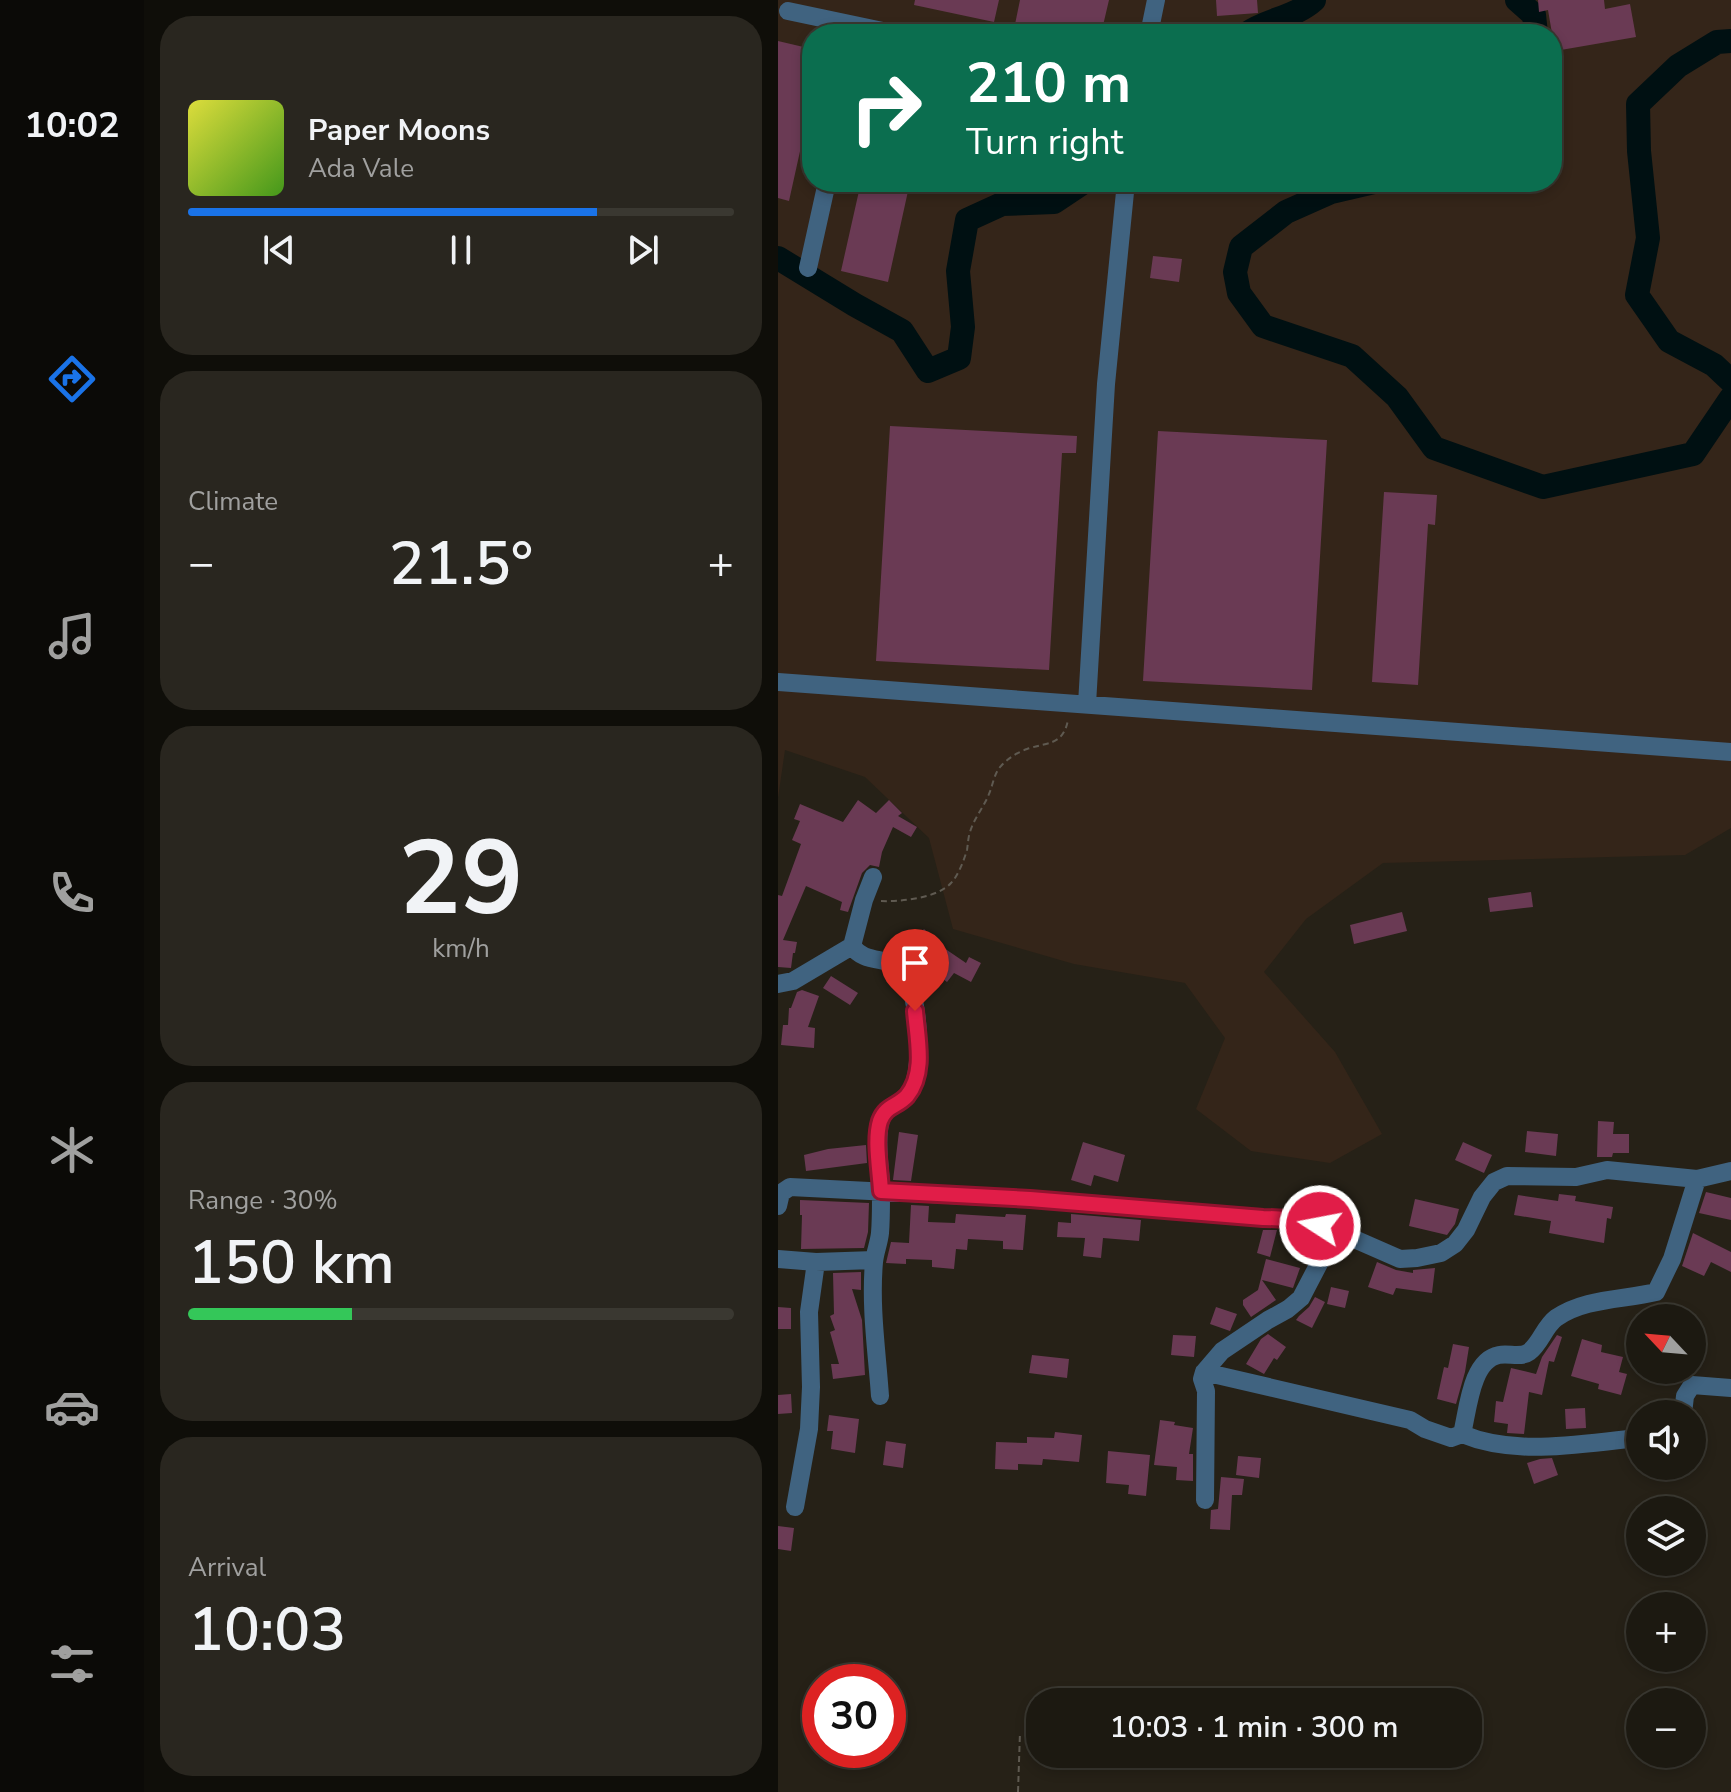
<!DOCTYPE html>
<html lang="en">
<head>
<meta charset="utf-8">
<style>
  body { margin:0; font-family:"Nunito Sans",sans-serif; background:#29261f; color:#f1f3f6; height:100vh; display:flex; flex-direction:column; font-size:30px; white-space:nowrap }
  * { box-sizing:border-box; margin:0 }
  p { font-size:26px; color:#a0a09f }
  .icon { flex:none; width:44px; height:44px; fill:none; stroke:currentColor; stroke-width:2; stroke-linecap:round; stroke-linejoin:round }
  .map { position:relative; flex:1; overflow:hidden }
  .side { display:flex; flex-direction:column; gap:16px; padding:16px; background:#0f0e09; width:634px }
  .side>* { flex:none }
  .guide { position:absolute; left:24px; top:24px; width:760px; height:168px; border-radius:32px; box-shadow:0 4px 12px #0003,0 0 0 2px #3a3831; background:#0b6e4f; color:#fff; overflow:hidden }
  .needle { width:52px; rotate:296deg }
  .tools { position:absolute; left:848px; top:1304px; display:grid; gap:16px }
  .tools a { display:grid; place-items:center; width:80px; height:80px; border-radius:50%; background:#1c1911; box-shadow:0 4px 12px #0003,0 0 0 2px #3a3831; font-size:40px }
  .speed { position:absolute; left:24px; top:1664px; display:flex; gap:16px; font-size:40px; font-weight:700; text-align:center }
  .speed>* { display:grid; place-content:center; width:104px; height:104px; border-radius:50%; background:#1c1911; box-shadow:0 4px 12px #0003,0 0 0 2px #3a3831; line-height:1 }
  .speed .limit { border:12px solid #d22; background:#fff; color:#111 }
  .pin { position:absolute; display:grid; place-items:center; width:68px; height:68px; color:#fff; margin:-82px -34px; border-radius:50% 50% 50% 0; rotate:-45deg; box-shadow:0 0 8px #0007 }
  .pin .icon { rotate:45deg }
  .me { position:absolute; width:88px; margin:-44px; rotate:281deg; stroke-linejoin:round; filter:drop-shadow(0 0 6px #0008) }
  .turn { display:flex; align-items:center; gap:28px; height:168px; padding:0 32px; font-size:36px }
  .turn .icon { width:104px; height:104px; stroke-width:2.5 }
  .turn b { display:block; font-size:56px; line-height:68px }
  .big { font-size:60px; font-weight:600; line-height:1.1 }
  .side .card { flex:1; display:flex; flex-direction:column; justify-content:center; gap:12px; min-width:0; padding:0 28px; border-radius:32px; background:#29261f }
  .side .dial { align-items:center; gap:0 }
  .dial b { font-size:104px; line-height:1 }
  .song { display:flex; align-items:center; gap:24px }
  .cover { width:96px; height:96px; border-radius:12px; background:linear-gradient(135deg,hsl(60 70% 55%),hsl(100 70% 35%)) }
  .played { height:8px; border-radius:4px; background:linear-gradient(90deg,#1a73e8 75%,#3a3831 75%) }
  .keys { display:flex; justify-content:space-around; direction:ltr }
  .heat { display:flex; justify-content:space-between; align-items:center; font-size:44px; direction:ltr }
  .charge { height:12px; border-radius:6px; background:linear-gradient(90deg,#34c759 30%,#3a3831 0) }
  .trip { position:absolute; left:248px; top:1688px; width:456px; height:80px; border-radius:32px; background:#1c1911; box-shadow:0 4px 12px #0003,0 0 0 2px #3a3831; font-weight:600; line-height:80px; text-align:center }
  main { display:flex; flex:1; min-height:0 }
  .menu { display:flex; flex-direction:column; width:144px; justify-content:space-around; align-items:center; background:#0b0a07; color:#a0a09f }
  .menu .icon { width:56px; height:56px }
  .menu .selected { color:#1a73e8 }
  .menu b { font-size:36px; color:#f1f3f6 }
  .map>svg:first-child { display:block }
</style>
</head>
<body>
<main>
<nav class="menu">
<b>10:02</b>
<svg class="icon selected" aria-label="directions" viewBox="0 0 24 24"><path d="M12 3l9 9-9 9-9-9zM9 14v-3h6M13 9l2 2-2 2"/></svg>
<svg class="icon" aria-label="music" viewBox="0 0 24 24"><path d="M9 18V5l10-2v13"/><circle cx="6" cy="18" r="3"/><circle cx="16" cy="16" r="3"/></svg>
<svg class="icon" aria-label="phone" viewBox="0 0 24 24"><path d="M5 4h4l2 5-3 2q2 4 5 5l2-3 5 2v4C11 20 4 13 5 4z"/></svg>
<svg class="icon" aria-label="climate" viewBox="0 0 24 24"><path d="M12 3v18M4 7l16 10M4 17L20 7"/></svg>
<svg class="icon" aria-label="car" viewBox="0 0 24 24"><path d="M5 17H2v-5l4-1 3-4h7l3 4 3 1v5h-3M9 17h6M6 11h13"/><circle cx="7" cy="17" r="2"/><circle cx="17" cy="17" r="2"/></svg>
<svg class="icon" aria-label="filters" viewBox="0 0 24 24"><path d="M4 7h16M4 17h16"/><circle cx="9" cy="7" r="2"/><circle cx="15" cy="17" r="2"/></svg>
</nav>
<section class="side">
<div class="card">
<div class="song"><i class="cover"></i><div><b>Paper Moons</b><p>Ada Vale</p></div></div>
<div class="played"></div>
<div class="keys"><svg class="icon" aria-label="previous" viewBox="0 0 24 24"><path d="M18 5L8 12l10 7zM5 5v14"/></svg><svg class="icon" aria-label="pause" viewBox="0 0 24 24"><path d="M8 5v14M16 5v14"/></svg><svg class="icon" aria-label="next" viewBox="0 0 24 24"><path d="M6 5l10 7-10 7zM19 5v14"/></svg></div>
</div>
<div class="card"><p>Climate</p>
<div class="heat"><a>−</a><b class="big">21.5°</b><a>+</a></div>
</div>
<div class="card dial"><b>29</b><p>km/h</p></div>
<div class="card"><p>Range · 30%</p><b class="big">150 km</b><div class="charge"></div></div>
<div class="card"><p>Arrival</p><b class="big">10:03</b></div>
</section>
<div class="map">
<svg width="953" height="1792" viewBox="0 0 953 1792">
  <rect width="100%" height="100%" fill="#262117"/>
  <path fill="#342519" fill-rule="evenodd" d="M0,0H953V828L907,855L605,863L528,919L486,972L557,1052L604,1134L552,1163L473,1151L418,1109L447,1038L407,983L296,964L175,929L151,838L87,777L7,750L0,798ZM34,34H774V182H34Z"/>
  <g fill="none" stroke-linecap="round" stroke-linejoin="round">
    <path stroke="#001012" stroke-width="24" d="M739,0L756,15L758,34
      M468,34C489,19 516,18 536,0
      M953,41L939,42L900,66L860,104L861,151L870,238L859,295L891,341L936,365L953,381
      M596,182L553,192L508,212L463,247L457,272L461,293L485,326L574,356L619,397L656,448L765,487L915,454L953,398
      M0,258L77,305L124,331L150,371L181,358L185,327L180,271L189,220L224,204L276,202L306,182"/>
  </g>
  <path fill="#6a3a54" d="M137,0H221L216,22L136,5Z
    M242,0H331L323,34H235Z
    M438,0H479L480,13L439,16Z
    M760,0H826L827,9L852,4L858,37L777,51L770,10L761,12Z
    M0,41L34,49V97L11,201L0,198Z
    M83,182H132L110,282L63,271Z
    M375,256L404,259L401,282L372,278Z
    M112,426L299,436L298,453H284L271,670L98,661Z
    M380,431L549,440L534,690L365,681Z
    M606,492L659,495L657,525L650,524L640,685L594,682Z
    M80,800L98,813L111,800L124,813L120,816L139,827L133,837L115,827L104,852L101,867L92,865L84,873L70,912L62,910L64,902L28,886L5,940L19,942L17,953H15L13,968L0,967V895L4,896L23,844L14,840L22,821L16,819L22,804L65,822Z
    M753,892L755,907L712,912L710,898Z
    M624,912L629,931L576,944L572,925Z
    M146,929L166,948L188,963L191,957L203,963L193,982L176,973L169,982L150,968L148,971L137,961L144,953L134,943Z
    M53,976L80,993L72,1005L45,988Z
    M24,990L41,996L30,1027L37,1028L36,1048L3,1045L5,1025H10L11,1008H13L19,992Z
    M820,1121L836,1122L835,1134H851V1153H835L834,1157H819Z
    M749,1131L780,1134L778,1156L747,1152Z
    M121,1132L140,1135L133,1181L115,1180Z
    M305,1142L347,1155L340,1182L316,1175L313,1186L293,1180Z
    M685,1142L714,1155L706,1173L677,1160Z
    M88,1145L89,1163L28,1171L26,1155L50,1149Z
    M928,1192L953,1198V1220L921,1213Z
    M781,1194L798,1196L797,1201L835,1207L833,1219L829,1218L826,1243L771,1233L773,1221L736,1215L740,1195L780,1201Z
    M637,1199L681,1209L677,1224L669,1235L631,1226Z
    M22,1200L91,1203L90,1232L86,1248L23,1249L24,1215H22Z
    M133,1205L151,1206L150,1222L177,1223L178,1214L227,1217L228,1214L248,1215L245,1250L225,1249V1241L190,1239L189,1250L178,1249L176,1269L154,1267V1260L128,1259V1264L108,1263L113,1242L131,1243Z
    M293,1214L363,1220L361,1241L325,1238L323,1258L305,1256L307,1238L279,1237L280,1222L293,1223Z
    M485,1230H499L492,1257L479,1253Z
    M915,1233L953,1252V1272L933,1262L926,1276L904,1266Z
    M488,1259L522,1268L515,1288L484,1280L498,1300L473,1317L465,1305V1300L480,1290Z
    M599,1262L618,1270L635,1273V1270L657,1268L654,1293L618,1288L615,1295L590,1287Z
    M83,1272V1290L74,1289L84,1320L87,1375L55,1379L53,1364H61L52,1332L57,1330L52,1316L56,1314L55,1273Z
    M553,1287L571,1291L567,1308L549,1304Z
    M537,1297L547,1302L534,1328L518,1320L521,1316L531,1307Z
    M0,1307L13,1308V1329H0Z
    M438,1307L459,1314L452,1331L432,1324Z
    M490,1334L508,1347L499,1360L496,1358L486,1374L468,1364L483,1339Z
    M395,1335L418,1336L416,1357L393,1355Z
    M779,1335L784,1337L776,1362L771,1361L764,1395L751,1392L746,1434L729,1433L730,1424L716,1422L718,1401L725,1402L733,1368L758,1374L764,1357Z
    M804,1339L824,1345L823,1352L845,1357L841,1372L849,1374L843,1395L820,1389L821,1384L793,1376Z
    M675,1344L691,1347L687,1372L678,1404L659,1399L666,1367L670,1368Z
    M254,1355L291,1359L289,1378L251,1373Z
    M13,1394L14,1413L0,1414V1395Z
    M807,1408L808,1428L788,1429L787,1409Z
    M51,1415L81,1419L77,1453L53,1449L55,1431H49Z
    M382,1420L397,1422L396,1425L415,1428L411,1454H415V1481L398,1480L399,1467L376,1465Z
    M277,1432L304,1435L301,1462L265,1459L264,1465L240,1464V1470L217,1469L218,1442L249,1443V1437L276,1438Z
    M108,1441L128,1444L125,1468L105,1465Z
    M330,1451L372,1455L368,1496L350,1494L351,1485L328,1483Z
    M460,1456L483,1458L481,1478L458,1475Z
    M774,1458L780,1475L756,1484L749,1463L762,1459Z
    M443,1477L466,1479L464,1495H454L452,1530L432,1529L433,1510L440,1509Z
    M0,1526L16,1528L13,1551L0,1549Z"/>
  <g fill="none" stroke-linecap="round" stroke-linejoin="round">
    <path stroke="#5f5a51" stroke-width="2" stroke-dasharray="6 4" stroke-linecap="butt" d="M103,901C122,902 160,898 173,883C180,876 186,860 189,850C190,844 190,838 192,832C196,818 206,807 211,794C215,785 216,773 223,766C229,759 240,752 249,749C269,742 285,746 290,720
      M240,1792L242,1732"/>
    <path stroke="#406380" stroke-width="18" d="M10,11L119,34
      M371,34L378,0
      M30,268L49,182
      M0,682L953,752
      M309,704L328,384L348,182
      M95,877L86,900L74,946C90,969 120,950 131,982C140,1008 147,1073 130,1095C118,1110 104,1103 101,1130C98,1151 104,1175 103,1196C103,1208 103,1221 102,1233C101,1243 97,1252 96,1262C92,1307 99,1352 102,1396
      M0,984L15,981L74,946
      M0,1206L3,1193L12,1187L252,1199L485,1218H508L527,1221L558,1231L622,1259L639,1258L663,1253L677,1244L688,1230L704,1197L716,1182L729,1176L798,1177L829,1170L919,1179L953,1171
      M0,1259L38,1262L31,1312L33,1387L31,1429L17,1507
      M38,1262L96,1260
      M426,1372L632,1420L647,1429L673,1438L684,1434C690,1410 693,1360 721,1355C731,1353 743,1358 751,1352C763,1343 766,1327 778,1318C807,1298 845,1300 878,1292L894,1259L919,1179
      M905,1414L907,1396L914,1385L953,1388
      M684,1434C739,1457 804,1443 862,1438
      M427,1500L428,1391L424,1379L426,1372L444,1351L490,1320L510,1309L523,1298L558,1231"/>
  </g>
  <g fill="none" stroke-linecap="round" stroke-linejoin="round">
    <defs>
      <path id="route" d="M137,1011C139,1038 148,1073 129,1096C119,1107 108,1105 102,1121C96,1140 102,1171 103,1191L252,1199L485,1218C505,1218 523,1220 542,1226"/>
    </defs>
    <use href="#route" stroke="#92132f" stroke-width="20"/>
    <use href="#route" stroke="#e11d48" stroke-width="14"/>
  </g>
</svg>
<div class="tools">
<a><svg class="needle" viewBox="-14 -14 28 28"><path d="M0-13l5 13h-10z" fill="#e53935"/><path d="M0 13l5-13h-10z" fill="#a0a09f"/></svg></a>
<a><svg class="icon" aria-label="sound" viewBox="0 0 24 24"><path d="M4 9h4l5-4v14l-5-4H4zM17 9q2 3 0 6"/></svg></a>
<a><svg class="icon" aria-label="layers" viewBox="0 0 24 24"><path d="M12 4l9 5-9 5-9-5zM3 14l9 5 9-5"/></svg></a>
<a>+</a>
<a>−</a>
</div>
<div class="speed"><div class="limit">30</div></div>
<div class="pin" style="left:137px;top:1011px;background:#d93025"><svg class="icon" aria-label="arrive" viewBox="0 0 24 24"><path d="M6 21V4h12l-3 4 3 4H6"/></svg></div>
<svg class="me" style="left:542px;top:1226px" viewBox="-20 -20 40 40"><circle r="17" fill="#e11d48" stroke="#fff" stroke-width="3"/><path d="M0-11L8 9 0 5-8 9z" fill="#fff"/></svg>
<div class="trip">10:03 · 1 min · 300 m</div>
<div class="guide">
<div class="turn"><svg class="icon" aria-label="right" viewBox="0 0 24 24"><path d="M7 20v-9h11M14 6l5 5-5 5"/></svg><div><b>210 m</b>Turn right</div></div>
</div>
</div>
</main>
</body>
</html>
